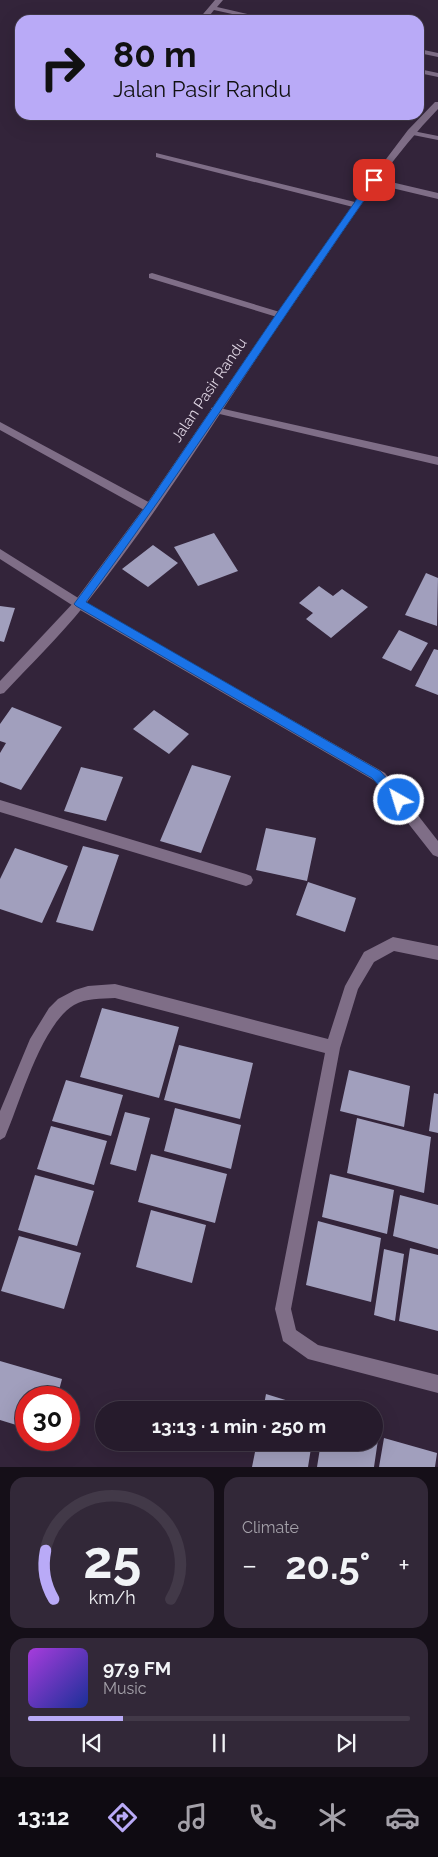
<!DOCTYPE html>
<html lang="en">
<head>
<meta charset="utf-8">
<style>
  body { margin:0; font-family:Raleway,sans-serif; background:#322838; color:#f1f3f6; height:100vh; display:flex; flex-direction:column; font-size:19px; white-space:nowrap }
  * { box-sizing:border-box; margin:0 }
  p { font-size:16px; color:#a4a1a9 }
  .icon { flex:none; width:28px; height:28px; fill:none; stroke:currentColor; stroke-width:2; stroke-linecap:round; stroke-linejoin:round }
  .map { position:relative; height:1467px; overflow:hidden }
  .sheet { display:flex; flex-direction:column; gap:10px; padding:10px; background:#150f18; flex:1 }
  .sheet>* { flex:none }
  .hud { position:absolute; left:15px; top:15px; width:409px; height:105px; border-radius:15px; box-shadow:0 5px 20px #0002,0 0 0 1px #423948; background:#b9aaf7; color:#111; overflow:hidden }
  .speed { position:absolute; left:15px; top:1386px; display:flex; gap:10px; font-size:25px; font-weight:700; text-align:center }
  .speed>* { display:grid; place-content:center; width:65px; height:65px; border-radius:50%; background:#261b2c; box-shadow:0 5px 20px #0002,0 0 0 1px #423948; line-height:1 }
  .speed .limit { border:8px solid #d22; background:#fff; color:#111 }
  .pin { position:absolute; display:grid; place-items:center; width:42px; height:42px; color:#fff; margin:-21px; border-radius:10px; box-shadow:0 2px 8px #0006 }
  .me { position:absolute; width:55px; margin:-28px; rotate:321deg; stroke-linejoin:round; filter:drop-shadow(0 0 4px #0008) }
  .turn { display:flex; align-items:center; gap:18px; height:105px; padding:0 15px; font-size:22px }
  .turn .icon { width:65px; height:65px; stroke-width:2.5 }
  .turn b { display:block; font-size:35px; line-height:42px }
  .big { font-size:38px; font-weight:700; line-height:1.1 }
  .sheet .widget { flex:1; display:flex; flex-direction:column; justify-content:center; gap:8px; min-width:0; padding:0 18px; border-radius:15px; background:#322838 }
  .sheet .dial { align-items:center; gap:0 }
  .dial svg { height:130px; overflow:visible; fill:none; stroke:#423948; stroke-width:7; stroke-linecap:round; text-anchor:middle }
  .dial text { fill:#f1f3f6; stroke:none }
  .song { display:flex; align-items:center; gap:15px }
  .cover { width:60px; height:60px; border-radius:8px; background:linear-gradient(135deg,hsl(280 70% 55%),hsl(230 70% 35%)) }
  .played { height:5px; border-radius:2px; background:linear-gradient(90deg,#b9aaf7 25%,#423948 25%) }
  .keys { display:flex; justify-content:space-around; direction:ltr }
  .heat { display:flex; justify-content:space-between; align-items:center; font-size:28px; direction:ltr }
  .sheet .tiles { flex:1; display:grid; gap:10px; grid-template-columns:1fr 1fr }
  .widget:last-child { grid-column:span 2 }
  .trip { position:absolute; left:95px; top:1401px; width:288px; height:50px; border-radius:25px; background:#261b2c; box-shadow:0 5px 20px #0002,0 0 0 1px #423948; font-weight:700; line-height:50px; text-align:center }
  .tab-bar { display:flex; height:80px; justify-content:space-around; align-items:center; background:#0f0b12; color:#a4a1a9 }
  .tab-bar .icon { width:35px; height:35px }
  .tab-bar .active { color:#b9aaf7 }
  .tab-bar b { font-size:22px; color:#f1f3f6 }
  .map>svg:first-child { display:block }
</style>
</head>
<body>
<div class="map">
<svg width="438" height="1467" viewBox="0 0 438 1467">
  <rect width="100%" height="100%" fill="#33243a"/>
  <path fill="#a19fbd" d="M214,533L238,571L198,586L174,547Z
    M153,545L178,563L148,587L122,569Z
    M426,573L438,578L437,626L405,615Z
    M319,586L333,596L342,589L368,607L331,638L306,619L313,613L299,603Z
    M0,606L15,608L4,642L0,641Z
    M399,630L428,643L411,671L382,658Z
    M434,649L438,650V695L415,686Z
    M12,707L62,727L21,790L0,782V753L6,743L0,741V724Z
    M154,710L189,734L169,754L133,729Z
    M192,765L231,776L201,853L160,841Z
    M81,767L123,777L106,821L64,811Z
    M266,828L316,838L307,881L256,870Z
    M83,846L119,855L93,931L56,922Z
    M15,848L68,866L42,923L0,909V879Z
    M308,882L356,898L345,932L296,915Z
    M102,1008L179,1027L159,1098L80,1077Z
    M179,1045L253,1063L240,1119L164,1100Z
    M349,1070L410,1086L404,1127L340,1111Z
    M66,1080L123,1095L111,1136L52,1121Z
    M434,1093L438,1094V1133L429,1131Z
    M175,1108L241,1125L231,1169L164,1151Z
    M125,1112L150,1118L136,1171L110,1164Z
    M357,1118L431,1137L424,1193L347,1173Z
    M51,1126L107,1141L94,1185L37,1169Z
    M151,1154L227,1174L215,1223L138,1202Z
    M330,1174L394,1190L387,1234L322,1217Z
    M35,1175L94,1191L77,1246L18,1230Z
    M400,1195L438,1205V1249L393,1236Z
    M151,1210L206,1225L192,1283L136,1267Z
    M318,1221L381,1238L371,1302L306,1285Z
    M19,1236L81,1253L64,1309L1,1291Z
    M410,1248L438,1255V1331L399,1321Z
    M384,1249L404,1254L395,1321L374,1315Z
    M0,1361L62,1379L57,1398H26V1428L0,1420Z
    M266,1394L318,1410H263Z
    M374,1431L379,1433L374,1467H317L321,1442H374Z
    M384,1438L437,1453L435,1467H379Z
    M257,1442H312L308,1467H252Z"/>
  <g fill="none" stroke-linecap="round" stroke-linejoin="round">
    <path fill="#7f6e87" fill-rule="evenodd" d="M215,0H223L217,7L274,20H260L214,10L206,20H198Z
      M419,49L438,53V57L419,53Z
      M419,69L438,73V77L419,73Z
      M87,115H95L90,119L86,117Z
      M0,422L154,505L155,508L150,512L146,511L0,430Z"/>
    <path fill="#7f6e87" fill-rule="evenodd" d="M408,130L438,136V140L408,134Z
      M156,153L359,203L360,205L353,207L156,157Z
      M374,178L438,193V199L371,183L370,181Z
      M152,273L283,313L285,315L280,318L277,317L149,278V274Z
      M215,407L438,457V465L211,412V408Z
      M0,549L83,601L385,773L438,841V857L433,855L375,781L75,607L0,559Z
      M0,800L246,874L251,876L253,880L251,884L246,886L0,812Z
      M393,937L438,946V960L394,951L374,962L358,989L340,1048L291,1309L296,1330L318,1345L438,1375V1393L308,1359L283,1341L275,1309L325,1053L115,998C101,999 86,998 74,1005C41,1025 20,1103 5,1137L0,1140V1111L30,1039L49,1008L58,999L75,990L88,986L115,984L328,1039L345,986L364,952Z"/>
    <path fill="#7f6e87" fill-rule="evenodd" d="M435,102H438V109C387,162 347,226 305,287C231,393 165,505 84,606C59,637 31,664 4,693L0,694V681L75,601L146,505L277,313L371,179L408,130Z"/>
  </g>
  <path fill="#1a73e8" stroke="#114b97" d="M371,179L378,180C280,321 187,465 86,602L380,771L403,796L405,800L403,803L399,805L395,803L372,778L76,606L74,604L146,506L277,313Z"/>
  <g text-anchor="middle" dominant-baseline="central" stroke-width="5" stroke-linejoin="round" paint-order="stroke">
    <g font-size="15" fill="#ddd3e1" stroke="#33243a">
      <text transform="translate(209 390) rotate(-56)">Jalan Pasir Randu</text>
    </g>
  </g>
</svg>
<div class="speed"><div class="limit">30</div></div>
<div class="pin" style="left:374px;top:180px;background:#d93025"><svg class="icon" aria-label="arrive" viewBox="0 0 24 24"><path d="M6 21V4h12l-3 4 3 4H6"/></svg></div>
<svg class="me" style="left:399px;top:800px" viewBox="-20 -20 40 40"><circle r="17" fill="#1a73e8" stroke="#fff" stroke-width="3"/><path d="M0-11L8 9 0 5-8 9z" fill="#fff"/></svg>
<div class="trip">13:13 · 1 min · 250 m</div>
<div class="hud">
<div class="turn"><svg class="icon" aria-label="right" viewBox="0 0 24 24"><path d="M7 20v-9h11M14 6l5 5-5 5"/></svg><div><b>80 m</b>Jalan Pasir Randu</div></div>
</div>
</div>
<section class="sheet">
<div class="tiles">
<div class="widget dial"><svg viewBox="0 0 100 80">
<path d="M14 69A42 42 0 1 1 86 69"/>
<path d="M14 69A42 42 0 0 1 9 39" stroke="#b9aaf7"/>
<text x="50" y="56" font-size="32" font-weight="700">25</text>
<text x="50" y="72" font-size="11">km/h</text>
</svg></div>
<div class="widget"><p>Climate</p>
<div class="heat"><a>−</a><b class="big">20.5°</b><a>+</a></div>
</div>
<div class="widget">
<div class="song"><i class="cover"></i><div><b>97.9 FM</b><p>Music</p></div></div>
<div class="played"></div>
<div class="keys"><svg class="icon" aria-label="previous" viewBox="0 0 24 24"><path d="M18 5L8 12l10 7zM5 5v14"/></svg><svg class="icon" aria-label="pause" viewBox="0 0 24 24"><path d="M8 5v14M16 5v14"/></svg><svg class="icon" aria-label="next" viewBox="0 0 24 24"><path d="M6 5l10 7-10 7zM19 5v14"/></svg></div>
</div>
</div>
</section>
<nav class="tab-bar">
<b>13:12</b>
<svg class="icon active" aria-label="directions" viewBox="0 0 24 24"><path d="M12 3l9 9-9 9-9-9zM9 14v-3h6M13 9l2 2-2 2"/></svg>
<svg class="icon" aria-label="music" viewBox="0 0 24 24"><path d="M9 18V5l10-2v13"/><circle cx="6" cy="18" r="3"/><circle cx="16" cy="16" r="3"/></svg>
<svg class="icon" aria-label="phone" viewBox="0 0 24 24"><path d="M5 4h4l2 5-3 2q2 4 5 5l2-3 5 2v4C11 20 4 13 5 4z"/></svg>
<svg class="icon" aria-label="climate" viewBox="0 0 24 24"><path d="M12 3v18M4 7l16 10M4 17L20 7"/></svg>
<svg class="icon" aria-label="car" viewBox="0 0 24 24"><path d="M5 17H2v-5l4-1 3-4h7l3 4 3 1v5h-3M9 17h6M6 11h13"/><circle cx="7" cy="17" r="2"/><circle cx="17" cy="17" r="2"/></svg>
</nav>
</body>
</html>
